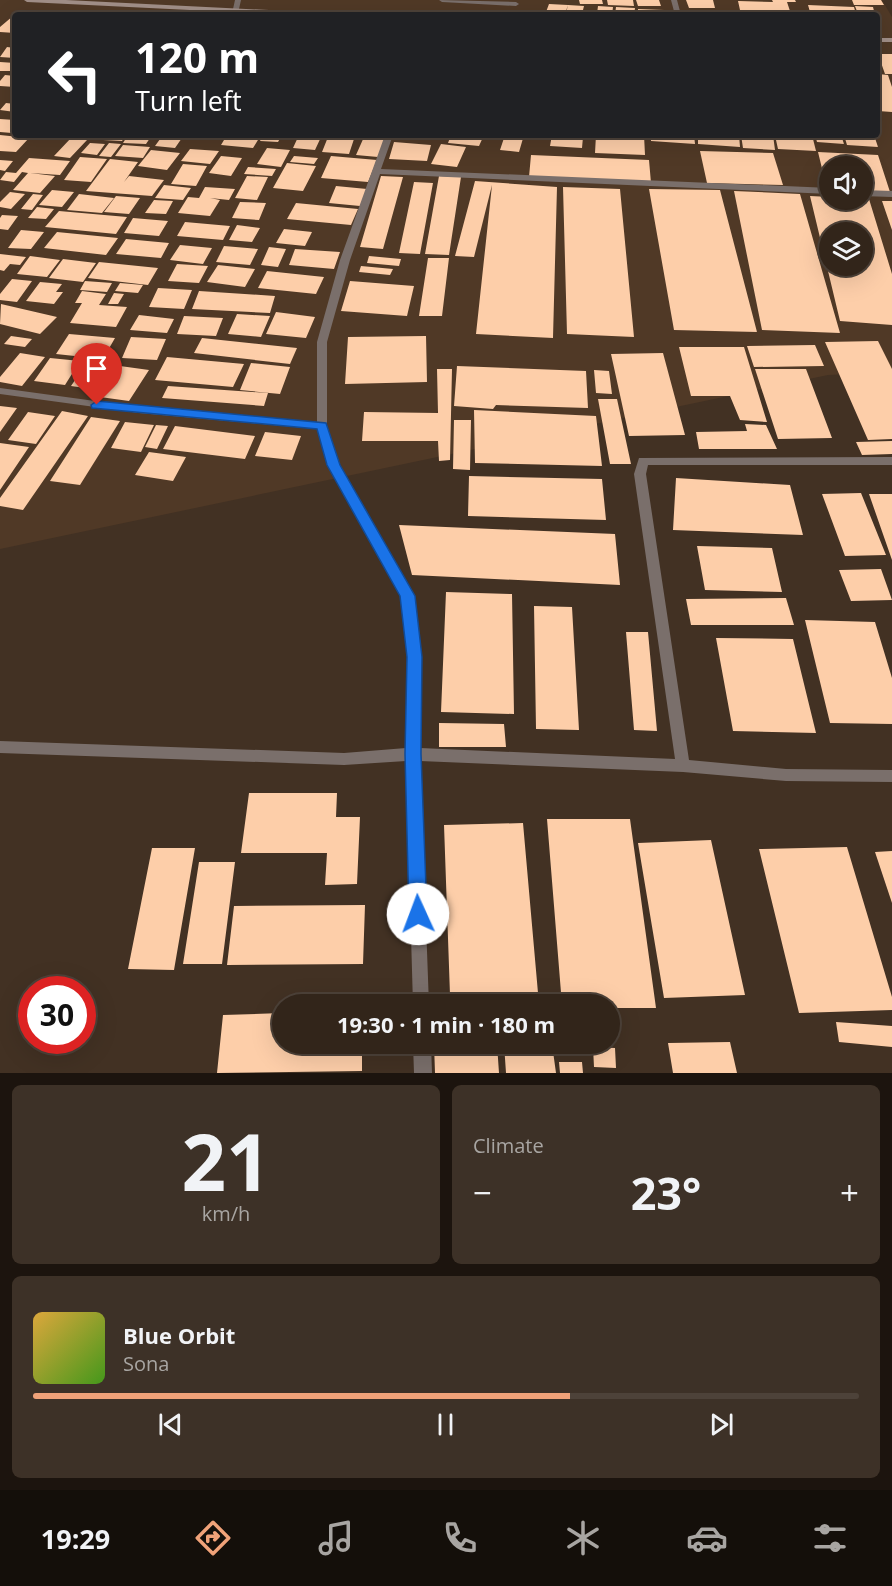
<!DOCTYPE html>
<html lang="en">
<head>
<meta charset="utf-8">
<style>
  body { margin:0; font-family:"Open Sans",sans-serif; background:#3d3127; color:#f1f3f6; height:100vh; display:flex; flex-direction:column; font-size:22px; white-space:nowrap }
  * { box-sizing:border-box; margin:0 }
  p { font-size:20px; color:#a8a5a2 }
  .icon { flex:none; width:33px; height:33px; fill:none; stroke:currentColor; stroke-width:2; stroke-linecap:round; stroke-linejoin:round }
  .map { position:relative; height:1073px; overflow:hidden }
  .details { display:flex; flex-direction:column; gap:12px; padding:12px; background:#1c140e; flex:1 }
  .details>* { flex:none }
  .top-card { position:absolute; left:12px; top:12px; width:868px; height:126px; border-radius:6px; box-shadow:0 6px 24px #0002,0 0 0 2px #4d4239; background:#202124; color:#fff; overflow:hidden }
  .controls { position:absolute; left:819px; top:156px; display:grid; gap:12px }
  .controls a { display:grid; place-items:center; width:54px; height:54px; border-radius:50%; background:#32251a; box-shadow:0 6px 24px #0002,0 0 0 2px #4d4239; font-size:30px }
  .speed { position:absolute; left:18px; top:976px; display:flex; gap:12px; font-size:30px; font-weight:700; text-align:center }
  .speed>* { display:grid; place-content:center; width:78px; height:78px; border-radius:50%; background:#32251a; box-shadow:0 6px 24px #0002,0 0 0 2px #4d4239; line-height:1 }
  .speed .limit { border:9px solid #d22; background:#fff; color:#111 }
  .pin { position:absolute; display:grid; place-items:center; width:51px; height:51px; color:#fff; margin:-62px -26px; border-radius:50% 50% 50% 0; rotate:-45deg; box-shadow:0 0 6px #0007 }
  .pin .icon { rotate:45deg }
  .me { position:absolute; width:66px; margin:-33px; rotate:358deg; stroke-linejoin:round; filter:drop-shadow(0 0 4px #0008) }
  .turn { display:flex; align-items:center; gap:21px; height:126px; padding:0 24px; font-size:27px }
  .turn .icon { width:78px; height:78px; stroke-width:2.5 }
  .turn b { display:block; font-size:42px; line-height:51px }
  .big { font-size:45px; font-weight:700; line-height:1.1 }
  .details .card { flex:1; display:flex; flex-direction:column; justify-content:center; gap:9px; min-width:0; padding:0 21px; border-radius:9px; background:#3d3127 }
  .details .dial { align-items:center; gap:0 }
  .dial b { font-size:78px; line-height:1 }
  .song { display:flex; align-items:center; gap:18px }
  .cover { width:72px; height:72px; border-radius:9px; background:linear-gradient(135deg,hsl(40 70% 55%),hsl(100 70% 35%)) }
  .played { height:6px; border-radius:3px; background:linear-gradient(90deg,#f0a279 65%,#4d4239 65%) }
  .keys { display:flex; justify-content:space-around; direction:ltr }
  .heat { display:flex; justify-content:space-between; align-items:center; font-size:33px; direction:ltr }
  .details .tiles { flex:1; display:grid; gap:12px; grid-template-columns:1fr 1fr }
  .card:last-child { grid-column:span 2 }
  .trip { position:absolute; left:272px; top:994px; width:348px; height:60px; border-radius:30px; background:#32251a; box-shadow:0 6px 24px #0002,0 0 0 2px #4d4239; font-weight:700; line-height:60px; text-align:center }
  .menu { display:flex; height:96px; justify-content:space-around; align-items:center; background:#140f0a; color:#a8a5a2 }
  .menu .icon { width:42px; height:42px }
  .menu .current { color:#f0a279 }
  .menu b { font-size:27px; color:#f1f3f6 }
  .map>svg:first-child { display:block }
</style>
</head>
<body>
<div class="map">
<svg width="892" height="1073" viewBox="0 0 892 1073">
  <rect width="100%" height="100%" fill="#423123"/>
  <path fill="#503926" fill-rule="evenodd" d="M0,0H882L892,17V372L828,375L0,549ZM15,15H878V135H15ZM830,166H862V200H830ZM830,232H862V266H830Z"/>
  <path fill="#fdcea9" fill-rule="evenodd" d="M579,0H602L603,4H580Z
    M607,0H633L634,6L608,5Z
    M636,0H659L661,6H638Z
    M686,0H713L715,8H689Z
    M772,0H795L796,2H787L790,11L740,10L738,1L773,2Z
    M852,0H881L884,5H854Z
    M549,4L568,5L565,14L546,12Z
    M568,5L584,6L582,14L566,13Z
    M808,5L854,7L856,14L810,12Z
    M598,6L613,7L612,15L597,14Z
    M855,6L873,7L875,15L858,14Z
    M616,7L635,8L634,15H615Z
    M638,9L664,10V15H638Z
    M689,11L778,13V15H690Z
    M13,16H15V33L0,32V27Z
    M7,47L15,48V58L0,57Z
    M878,54H892V74H885Z
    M0,62L15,63V71H0Z
    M878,74L888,75L892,87V112L878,111Z
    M5,75L15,76V87L0,86V81Z
    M6,103L15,104V112L0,110Z
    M0,119L15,120V130L12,133L0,132Z
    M0,135L29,138L16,152L0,151Z
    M64,135H83L81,139L87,140L70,158L54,156L71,138H62Z
    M106,135H126L122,141L103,140Z
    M128,135H152L146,144L123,143Z
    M163,135H184L175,148L155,146Z
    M227,135H261L253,148L221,145Z
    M263,135H282L278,142L260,141Z
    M299,135H322L315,150L293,148Z
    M451,135H484L479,146L448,143Z
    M505,135H524L519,152L500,150Z
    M552,135L583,137L582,148L550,146Z
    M596,135H644L645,155L595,153Z
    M651,135H694L695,144L651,141Z
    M698,135H739L740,147L698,144Z
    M741,135H773L775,150L743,148Z
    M782,135H812L816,151L778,149L776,140H783Z
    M815,135H841L844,144L817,142Z
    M844,135H874L878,147L847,145Z
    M328,137L354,139L349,154L322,152Z
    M364,137L386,139L378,157L356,155Z
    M394,142L431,145L427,161L389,159Z
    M90,143L105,144L97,155L81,153Z
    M109,143L121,144L111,157L99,156Z
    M441,144L466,147L457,167L431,164Z
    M123,145L150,147L143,158L115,156Z
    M267,148L290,150L281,167L257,164Z
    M190,149L219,151L210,164L181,161Z
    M151,150L180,153L167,170L138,166Z
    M700,151L773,153L783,185L707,183Z
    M818,152L878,155L890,192L862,191V166H830V189H827Z
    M531,155L649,160L651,183L529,177Z
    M221,156L242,158L231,176L209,173Z
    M294,156L318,158L314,164L290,162Z
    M331,156L377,160L368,182L321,178Z
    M80,157L107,159L91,182L64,180Z
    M29,158L70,161L60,175L30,173L55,176L40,193L13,190L28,173L22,172L14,182L0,180L6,172L16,173Z
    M110,159L138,162L124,182L129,176L164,180L152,196L86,191Z
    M0,160L13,161L5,171L0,170Z
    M287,163L316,166L303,191L273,188Z
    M183,164L207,166L196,186L171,184Z
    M248,167L276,169L272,176L244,174Z
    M247,176L268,177L257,200L235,198Z
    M381,176L403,177L383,249L360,247Z
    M439,176L461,177L449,255L425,254Z
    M475,181L557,187L553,338L476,334L492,185L474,257L455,256Z
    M414,182L433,183L420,254L399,253Z
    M164,185L191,188L183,200L155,198Z
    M336,186L367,189L360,206L329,203Z
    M205,187L235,189L229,200L210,198L220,200L210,216L178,213L188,197L199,198Z
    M563,187L620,189L634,337L567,334Z
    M649,189L720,190L757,332L674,330Z
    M52,190L74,192L62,207L39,205Z
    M734,191L800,194L840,333L762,330Z
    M10,192L25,194L11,209L0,207V202Z
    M33,194L43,195L32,210L21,209Z
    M79,194L114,198L102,213L67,210Z
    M116,196L140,198L129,214L104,212Z
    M810,196L830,197V200L869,199L892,274V325L840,321ZM830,232H862V266H830Z
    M154,200L173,201L166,214L145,213Z
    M882,201H892V230Z
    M240,202L266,203L259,220L232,218Z
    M296,203L358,209L351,225L287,219Z
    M37,207L54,209L46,219L28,218Z
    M59,211L127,217L116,234L45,227Z
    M2,215L18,216L8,230L0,229V218Z
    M133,218L168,221L159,236L124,233Z
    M185,222L230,226L223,240L177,236Z
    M237,225L260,228L252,242L229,240Z
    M284,229L312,232L305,246L276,243Z
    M21,230L44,232L31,249L8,248Z
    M57,232L118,238L106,255L44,248Z
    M126,239L169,243L161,258L116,254Z
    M180,245L212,248L203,264L170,260Z
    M224,246L258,249L250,265L216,262Z
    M269,247L286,249L278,267L261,265Z
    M295,249L340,252L334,269L289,265Z
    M0,254L26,257L20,265L10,264L4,271L0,270Z
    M30,256L60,260L47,277L17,274Z
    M369,256L401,259L399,266L367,263Z
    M428,258H449L442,316H419Z
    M63,259L96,263L83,282L49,278Z
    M99,262L158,268L148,285L88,278Z
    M177,264L208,266L199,283L168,281Z
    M218,265L255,269L245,287L207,282Z
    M361,266L393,269L390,275L359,272Z
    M267,271L324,277L316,294L258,288Z
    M12,279L32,281L17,302L0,300V294Z
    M85,281L112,283L107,292L80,290Z
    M350,281L414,286L407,316L341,311Z
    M40,282L62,284L56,292H63L54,304L26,301Z
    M120,283L143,285L138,293L115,291Z
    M158,288L192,290L184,309L149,307Z
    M82,291L106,294L99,305L127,307L116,327L70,323L82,303H75Z
    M199,291L275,296L270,313L192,309Z
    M114,293L124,294L118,304H108Z
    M1,304L57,317L40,334L0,324Z
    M276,312L315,317L306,338L266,334Z
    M237,314L270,316L261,337L228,334Z
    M139,315L174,319L167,333L130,330Z
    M184,316L223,318L216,336L177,334Z
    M69,334L115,338L103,359L56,354Z
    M11,336L32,339L25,347L4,344Z
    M426,336L427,382L345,384L348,337Z
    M131,337L166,339L157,360L122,358Z
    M202,338L297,348L290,364L194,353Z
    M878,341L892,369V439L868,440L825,342Z
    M815,345L824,366L754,367L747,346Z
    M679,347H744L767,422L740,420L730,396H691Z
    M20,353L45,357L22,386L0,382V377Z
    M663,353L685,435L629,436L611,354Z
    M167,357L244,364L233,387L155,380Z
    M50,358L80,361L65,385L34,381Z
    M88,361L116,364L99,390L71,386Z
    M251,363L290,367L280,394L240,390Z
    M120,366L149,370L129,401L100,397Z
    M457,366L586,371L588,408L496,405L493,409L454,406Z
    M437,369H452L450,460L439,461L438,441H362L364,412L438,413Z
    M755,369H806L832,438L778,439Z
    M594,370L609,371L612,394L596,393Z
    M168,386L268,393L264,406L162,398Z
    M598,399H617L631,464H610Z
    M0,406L17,408L0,432Z
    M474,410L596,416L602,466L475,463Z
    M62,411L88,416L23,510L0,506V498Z
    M28,412L55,416L36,444L8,440Z
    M91,417L120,421L80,485L50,481Z
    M454,420H471L470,470L453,469Z
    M125,422L154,425L141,452L111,448Z
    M745,424L766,425L777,449H699L696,432L747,431Z
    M156,425L168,426L157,449L145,447Z
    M175,426L255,436L245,459L163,449Z
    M265,432L301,436L292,460L255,456Z
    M892,441V454L862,455L856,442Z
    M0,443L29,447L0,490Z
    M149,452L186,457L173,481L135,475Z
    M469,476L602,479L606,520L468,516Z
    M676,478L790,485L803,535L673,530Z
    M861,493L886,555L845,556L822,494Z
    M869,494H892V560Z
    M399,525L615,534L620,585L412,575Z
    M697,546L772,548L782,592L705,590Z
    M881,569L892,600L851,601L839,570Z
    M446,592L512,594L514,714L441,712Z
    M786,598L794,625H691L686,599Z
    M534,606L572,607L579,730L536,729Z
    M805,620L875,622L892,678V724L830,723Z
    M626,632H648L657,731L634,730Z
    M716,638L793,639L816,733L733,731Z
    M439,723L504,724L506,747H439Z
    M249,793H337L336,817H360L357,884L325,885L327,853H241Z
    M547,819H630L656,1008H609V1005H562Z
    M523,823L538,993L450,995L444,825Z
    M711,840L745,995L664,998L638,843Z
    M847,847L892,997V1010L799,1013L759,849Z
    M152,848H195L174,970L128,969Z
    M892,851V903L875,852Z
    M199,862H235L222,964H183Z
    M365,905L363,964L227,965L234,906Z
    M282,1013V1044H362V1071L217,1073L223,1015Z
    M836,1022L892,1026V1047L839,1042Z
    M730,1042L737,1073H673L668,1043Z
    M434,1044H497L499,1073H435Z
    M504,1044H552L556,1073H506Z
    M593,1047L615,1048L616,1068L594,1067Z
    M559,1062H582L583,1073H560Z"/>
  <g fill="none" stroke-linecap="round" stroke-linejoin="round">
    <path fill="#7a6f6b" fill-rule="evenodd" d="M235,0H241L239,9L236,11L233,9Z
      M439,0L516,2L519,4L516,6L442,2Z
      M671,0H677L681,15H675Z
      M385,135H393L381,169L830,188V194L380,174L350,260L327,342V426L339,465L413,596L421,657L420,748L675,759L634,474L639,458L892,457V465H648L646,474L689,760L786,769L892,770V782L786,781L683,772L420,761L429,1005H413L406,761L344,765L0,753V741L344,753L406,748L407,657L401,596L327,465L317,429L139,413L0,394V388L139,407L317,422V342L340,260Z
      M862,190L892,191V197L862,196Z
      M413,1044H431L432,1073H414Z"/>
    <path fill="#a18f88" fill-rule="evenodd" d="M24,0H66L329,13L332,15H289L27,2Z
      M878,38H892V42H878Z"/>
  </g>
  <path fill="#1a73e8" stroke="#114b97" stroke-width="1.5" d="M97,401L326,423L340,465L415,596L422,657L421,754L427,914L424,920L418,922L412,920L409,914L405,754L407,657L400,596L327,465L317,429L92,408L91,405Z"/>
</svg>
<div class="controls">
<a><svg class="icon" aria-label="sound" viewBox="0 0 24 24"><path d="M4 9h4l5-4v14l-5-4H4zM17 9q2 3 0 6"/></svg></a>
<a><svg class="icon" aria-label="layers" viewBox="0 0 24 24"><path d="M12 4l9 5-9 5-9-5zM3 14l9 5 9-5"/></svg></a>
</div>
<div class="speed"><div class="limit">30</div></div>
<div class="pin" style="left:97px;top:405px;background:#d93025"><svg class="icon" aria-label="arrive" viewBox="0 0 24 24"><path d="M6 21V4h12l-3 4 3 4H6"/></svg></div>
<svg class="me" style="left:418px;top:914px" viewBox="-20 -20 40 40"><circle r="19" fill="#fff"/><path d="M0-13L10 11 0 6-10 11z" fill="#1a73e8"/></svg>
<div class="trip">19:30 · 1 min · 180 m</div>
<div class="top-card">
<div class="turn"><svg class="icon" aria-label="left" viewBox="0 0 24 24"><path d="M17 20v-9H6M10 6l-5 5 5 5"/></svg><div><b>120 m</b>Turn left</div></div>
</div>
</div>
<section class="details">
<div class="tiles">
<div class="card dial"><b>21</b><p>km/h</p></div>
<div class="card"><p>Climate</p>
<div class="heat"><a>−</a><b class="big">23°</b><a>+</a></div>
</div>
<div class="card">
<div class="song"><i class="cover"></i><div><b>Blue Orbit</b><p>Sona</p></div></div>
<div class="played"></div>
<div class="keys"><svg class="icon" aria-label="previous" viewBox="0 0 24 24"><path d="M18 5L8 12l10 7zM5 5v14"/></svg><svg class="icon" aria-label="pause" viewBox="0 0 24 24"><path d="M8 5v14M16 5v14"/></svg><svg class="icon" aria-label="next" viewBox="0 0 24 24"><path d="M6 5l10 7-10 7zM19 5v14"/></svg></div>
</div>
</div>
</section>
<nav class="menu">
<b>19:29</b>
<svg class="icon current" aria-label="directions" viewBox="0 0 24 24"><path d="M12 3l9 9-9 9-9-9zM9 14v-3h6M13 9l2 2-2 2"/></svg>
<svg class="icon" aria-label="music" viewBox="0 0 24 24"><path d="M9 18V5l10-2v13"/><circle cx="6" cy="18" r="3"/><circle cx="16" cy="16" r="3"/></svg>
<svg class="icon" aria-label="phone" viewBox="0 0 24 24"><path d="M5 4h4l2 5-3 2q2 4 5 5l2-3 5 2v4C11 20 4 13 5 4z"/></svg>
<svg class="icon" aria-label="climate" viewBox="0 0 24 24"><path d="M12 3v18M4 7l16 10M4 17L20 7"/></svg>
<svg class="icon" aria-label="car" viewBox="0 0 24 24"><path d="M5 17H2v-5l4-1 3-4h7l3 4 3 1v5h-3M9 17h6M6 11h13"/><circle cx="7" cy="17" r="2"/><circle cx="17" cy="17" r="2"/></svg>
<svg class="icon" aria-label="filters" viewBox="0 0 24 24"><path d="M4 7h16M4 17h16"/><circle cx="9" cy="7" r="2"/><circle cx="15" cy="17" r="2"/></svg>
</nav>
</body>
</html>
